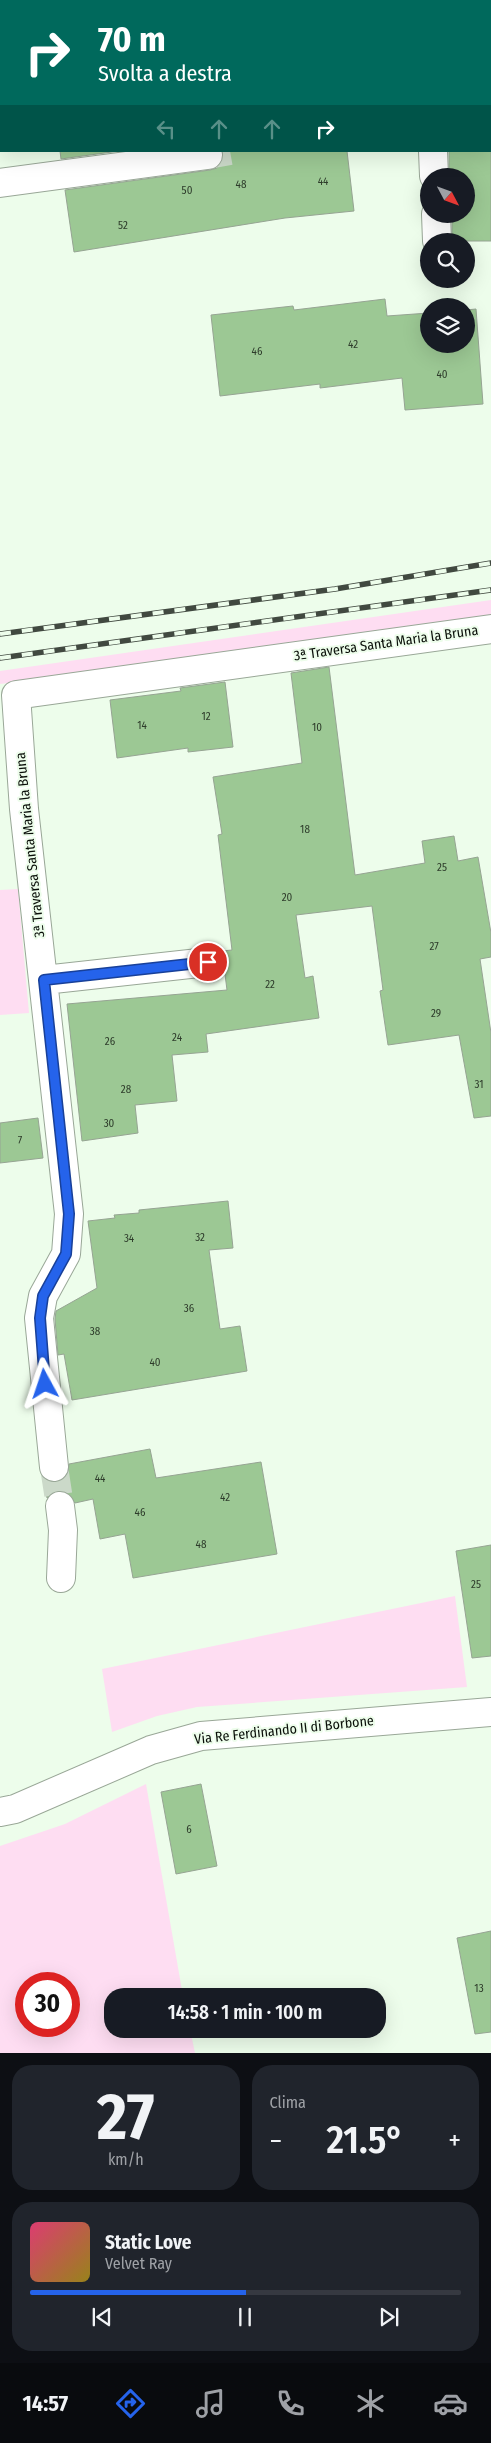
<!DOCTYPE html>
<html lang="it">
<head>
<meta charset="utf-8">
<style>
  body { margin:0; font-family:"Fira Sans Condensed",sans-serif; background:#20242c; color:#f1f3f6; height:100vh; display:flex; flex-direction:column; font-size:19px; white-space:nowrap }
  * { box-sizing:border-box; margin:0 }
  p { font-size:16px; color:#9ea1a6 }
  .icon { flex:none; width:28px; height:28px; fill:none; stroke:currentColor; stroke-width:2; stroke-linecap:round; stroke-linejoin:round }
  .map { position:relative; height:2053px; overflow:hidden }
  .drawer { display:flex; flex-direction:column; gap:12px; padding:12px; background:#0d0f14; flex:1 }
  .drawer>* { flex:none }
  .guide { position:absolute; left:0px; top:0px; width:491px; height:152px; box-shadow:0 5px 20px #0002; background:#00695c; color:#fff; overflow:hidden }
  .needle { width:32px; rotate:131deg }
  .tools { position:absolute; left:420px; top:168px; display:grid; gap:10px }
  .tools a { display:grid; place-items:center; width:55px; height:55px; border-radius:50%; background:#171b24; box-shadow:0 5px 20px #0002; font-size:25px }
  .speed { position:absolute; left:15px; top:1972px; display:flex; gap:10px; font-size:25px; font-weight:700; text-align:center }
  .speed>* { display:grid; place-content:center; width:65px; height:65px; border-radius:50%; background:#171b24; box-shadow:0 5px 20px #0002; line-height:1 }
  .speed .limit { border:8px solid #d22; background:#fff; color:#111 }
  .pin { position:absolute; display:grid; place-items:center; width:42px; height:42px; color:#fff; margin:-21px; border:2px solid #fff; border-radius:50%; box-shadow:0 1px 5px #0007 }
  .me { position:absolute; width:55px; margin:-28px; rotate:355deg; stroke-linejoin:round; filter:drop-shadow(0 0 4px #0008) }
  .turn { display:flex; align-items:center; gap:18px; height:105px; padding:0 15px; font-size:22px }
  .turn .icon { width:65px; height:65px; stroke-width:2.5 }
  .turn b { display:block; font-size:35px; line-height:42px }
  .lanes { display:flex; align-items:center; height:48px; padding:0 15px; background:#0003; justify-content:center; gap:25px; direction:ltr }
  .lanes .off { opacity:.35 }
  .big { font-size:38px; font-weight:600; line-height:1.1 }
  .drawer .tile { flex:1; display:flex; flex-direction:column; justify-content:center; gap:8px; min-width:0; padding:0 18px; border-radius:20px; background:#20242c }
  .drawer .dial { align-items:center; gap:0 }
  .dial b { font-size:65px; line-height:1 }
  .song { display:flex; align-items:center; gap:15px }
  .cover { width:60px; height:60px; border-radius:8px; background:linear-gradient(135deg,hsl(340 70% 55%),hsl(50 70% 35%)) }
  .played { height:5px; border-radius:2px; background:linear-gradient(90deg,#2563eb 50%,#363941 50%) }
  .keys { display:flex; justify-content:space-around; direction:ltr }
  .heat { display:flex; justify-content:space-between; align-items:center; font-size:28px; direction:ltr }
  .drawer .tiles { flex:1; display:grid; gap:12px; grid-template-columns:1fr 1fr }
  .tile:last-child { grid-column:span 2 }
  .trip { position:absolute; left:104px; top:1988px; width:282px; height:50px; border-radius:20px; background:#171b24; box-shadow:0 5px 20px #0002; font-weight:600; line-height:50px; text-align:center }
  .menu { display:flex; height:80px; justify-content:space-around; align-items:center; background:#090b0e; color:#9ea1a6 }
  .menu .icon { width:35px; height:35px }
  .menu .selected { color:#2563eb }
  .menu b { font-size:22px; color:#f1f3f6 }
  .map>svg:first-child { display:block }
</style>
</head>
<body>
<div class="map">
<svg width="491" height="2053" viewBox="0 0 491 2053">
  <rect width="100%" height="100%" fill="#edfdeb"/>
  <path fill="#feddf2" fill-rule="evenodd" d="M491,600V619L244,655L0,684V671Z
    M18,889L29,1013L0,1015V890Z
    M455,1596L467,1687L197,1707L157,1716L112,1732L102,1669Z
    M146,1784L183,1996H112V2029H190L195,2053H0V1846L65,1824ZM26,1984H69V2026H26Z"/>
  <path fill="#9cc894" stroke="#96a493" d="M60,151H119L61,159Z
    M223,151H347L354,211L285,218L74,252L65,190L210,170L217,168L222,161Z
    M449,151H491V241H452V214H466V176H449Z
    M385,299L387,316L429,313V344H466V310L476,309L483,404L405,410L402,378L320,388V384L220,396L211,315L293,306L294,310Z
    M329,667L355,875L425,863L422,841L454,836L458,861L478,857L491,933V957L480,959L491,1033V1116L474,1118L459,1035L388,1045L380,991L383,990L372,906L296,915L305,978L313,976L319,1018L206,1034L208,1052L172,1055L177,1101L135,1105L138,1133L82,1141L67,1004L227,990L222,951L232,950L218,835L222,834L213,777L302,763L291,673Z
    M225,682L233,747L188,752V748L117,758L110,700L181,691L180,688Z
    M38,1118L43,1158L0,1163V1123Z
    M228,1201L233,1248L209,1250L220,1329L240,1326L247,1371L72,1400L64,1354L58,1355L55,1319L56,1311L97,1288L88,1221L115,1218L114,1215L139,1213V1210Z
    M150,1449L156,1478L261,1462L277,1554L133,1578L125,1534L100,1539L93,1499L75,1503L66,1492L59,1490L47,1498L44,1478L55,1483L63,1480L68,1473L69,1464Z
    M491,1545V1656L472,1658L456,1551Z
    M201,1784L217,1866L176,1874L161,1792Z
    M491,1931V2032L475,2034L457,1938Z"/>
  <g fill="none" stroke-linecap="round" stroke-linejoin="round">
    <path stroke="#cbd9c9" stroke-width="28" stroke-dasharray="28 14" stroke-linecap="butt" d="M208,155L230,151
      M54,1467L60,1506"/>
    <defs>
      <path id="lane" d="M85,0L86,1"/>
      <path id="street" d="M490,93H491
        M433,151L434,176
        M0,183L208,155
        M436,214L437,241
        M44,980L208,962
        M54,1467L39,1318L43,1296L66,1254L69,1214L24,809L16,695L491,629
        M60,1506L63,1530L61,1578
        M0,1812L15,1809L151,1750L201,1736L491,1712"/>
    </defs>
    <use href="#lane" stroke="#99a797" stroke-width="21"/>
    <use href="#street" stroke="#99a797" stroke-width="30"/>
    <use href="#lane" stroke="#fff" stroke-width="19"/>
    <use href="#street" stroke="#fff" stroke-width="28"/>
    <defs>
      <path id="rail" d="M0,634L335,589L491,563
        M0,658L491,590"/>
    </defs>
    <use href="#rail" stroke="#414940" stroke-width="5.5"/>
    <use href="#rail" stroke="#edfdeb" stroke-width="4" stroke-dasharray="11" stroke-linecap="butt"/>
  </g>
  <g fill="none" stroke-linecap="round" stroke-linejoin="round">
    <defs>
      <path id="route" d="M45,1384L40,1318L43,1296L66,1254L69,1214L44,980L208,962"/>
    </defs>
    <use href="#route" stroke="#184099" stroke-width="12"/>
    <use href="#route" stroke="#2563eb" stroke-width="9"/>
  </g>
  <g text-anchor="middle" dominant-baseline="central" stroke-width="4" stroke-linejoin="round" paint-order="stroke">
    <g font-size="11" fill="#2e3c2b">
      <text x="323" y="181">44</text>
      <text x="241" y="184">48</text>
      <text x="187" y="190">50</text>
      <text x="123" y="225">52</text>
      <text x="353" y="344">42</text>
      <text x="257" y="351">46</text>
      <text x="442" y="374">40</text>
      <text x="206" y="716">12</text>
      <text x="142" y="725">14</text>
      <text x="317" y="727">10</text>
      <text x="305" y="829">18</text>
      <text x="442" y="867">25</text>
      <text x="287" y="897">20</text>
      <text x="434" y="946">27</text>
      <text x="270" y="984">22</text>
      <text x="436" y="1013">29</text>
      <text x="177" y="1037">24</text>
      <text x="110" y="1041">26</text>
      <text x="479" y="1084">31</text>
      <text x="126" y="1089">28</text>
      <text x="109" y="1123">30</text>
      <text x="20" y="1140">7</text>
      <text x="200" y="1237">32</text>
      <text x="129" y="1238">34</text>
      <text x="189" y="1308">36</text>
      <text x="95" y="1331">38</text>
      <text x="155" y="1362">40</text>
      <text x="100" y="1478">44</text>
      <text x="225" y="1497">42</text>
      <text x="140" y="1512">46</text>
      <text x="201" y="1544">48</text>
      <text x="476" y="1584">25</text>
      <text x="189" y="1829">6</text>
      <text x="479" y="1988">13</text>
    </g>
    <g font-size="14" fill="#090e08" stroke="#edfdeb">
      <text transform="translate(386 643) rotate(-8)">3ª Traversa Santa Maria la Bruna</text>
      <text transform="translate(30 845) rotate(-96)">3ª Traversa Santa Maria la Bruna</text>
      <text transform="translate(284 1730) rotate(-6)">Via Re Ferdinando II di Borbone</text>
    </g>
  </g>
</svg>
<div class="tools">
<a><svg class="needle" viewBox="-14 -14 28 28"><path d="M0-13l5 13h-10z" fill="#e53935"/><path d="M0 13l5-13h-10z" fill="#9ea1a6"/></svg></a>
<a><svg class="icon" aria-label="search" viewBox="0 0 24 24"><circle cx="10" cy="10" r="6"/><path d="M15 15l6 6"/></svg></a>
<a><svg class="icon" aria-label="layers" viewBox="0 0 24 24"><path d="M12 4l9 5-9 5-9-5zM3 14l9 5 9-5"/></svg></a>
</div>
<div class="speed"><div class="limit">30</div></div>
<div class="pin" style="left:208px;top:962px;background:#d93025"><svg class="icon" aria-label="arrive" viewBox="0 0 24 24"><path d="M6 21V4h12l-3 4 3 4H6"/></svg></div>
<svg class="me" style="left:45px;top:1384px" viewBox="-20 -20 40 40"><path d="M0-17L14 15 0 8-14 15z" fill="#2563eb" stroke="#fff" stroke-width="4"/></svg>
<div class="trip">14:58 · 1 min · 100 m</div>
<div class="guide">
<div class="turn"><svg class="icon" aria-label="right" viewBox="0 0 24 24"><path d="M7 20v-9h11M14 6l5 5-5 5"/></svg><div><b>70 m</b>Svolta a destra</div></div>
<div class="lanes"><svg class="icon off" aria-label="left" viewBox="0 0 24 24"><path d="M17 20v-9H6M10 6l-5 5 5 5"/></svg><svg class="icon off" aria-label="ahead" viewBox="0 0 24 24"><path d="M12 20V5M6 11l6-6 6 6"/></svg><svg class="icon off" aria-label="ahead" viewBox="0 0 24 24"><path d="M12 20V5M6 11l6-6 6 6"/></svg><svg class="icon" aria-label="right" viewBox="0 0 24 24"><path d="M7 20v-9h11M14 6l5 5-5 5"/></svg></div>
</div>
</div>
<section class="drawer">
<div class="tiles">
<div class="tile dial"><b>27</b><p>km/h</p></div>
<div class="tile"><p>Clima</p>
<div class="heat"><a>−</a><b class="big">21.5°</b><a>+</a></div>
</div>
<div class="tile">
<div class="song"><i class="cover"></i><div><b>Static Love</b><p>Velvet Ray</p></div></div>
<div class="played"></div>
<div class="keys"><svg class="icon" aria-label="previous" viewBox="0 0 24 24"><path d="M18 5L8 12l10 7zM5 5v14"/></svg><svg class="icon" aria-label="pause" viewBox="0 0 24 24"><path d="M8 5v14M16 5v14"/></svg><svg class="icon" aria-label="next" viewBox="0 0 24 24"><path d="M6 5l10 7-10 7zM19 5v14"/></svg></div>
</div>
</div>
</section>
<nav class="menu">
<b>14:57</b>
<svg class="icon selected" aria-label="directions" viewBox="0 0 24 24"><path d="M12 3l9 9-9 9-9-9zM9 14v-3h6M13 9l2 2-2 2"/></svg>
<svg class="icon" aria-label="music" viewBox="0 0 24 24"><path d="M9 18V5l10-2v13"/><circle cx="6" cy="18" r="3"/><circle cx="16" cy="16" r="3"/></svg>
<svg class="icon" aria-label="phone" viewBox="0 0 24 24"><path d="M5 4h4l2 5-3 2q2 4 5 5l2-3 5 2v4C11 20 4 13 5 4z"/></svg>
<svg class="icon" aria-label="climate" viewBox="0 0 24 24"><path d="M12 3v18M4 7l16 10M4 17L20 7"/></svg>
<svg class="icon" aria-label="car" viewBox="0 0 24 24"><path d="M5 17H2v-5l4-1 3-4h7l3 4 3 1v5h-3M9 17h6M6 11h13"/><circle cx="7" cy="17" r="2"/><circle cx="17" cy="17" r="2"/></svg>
</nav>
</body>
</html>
